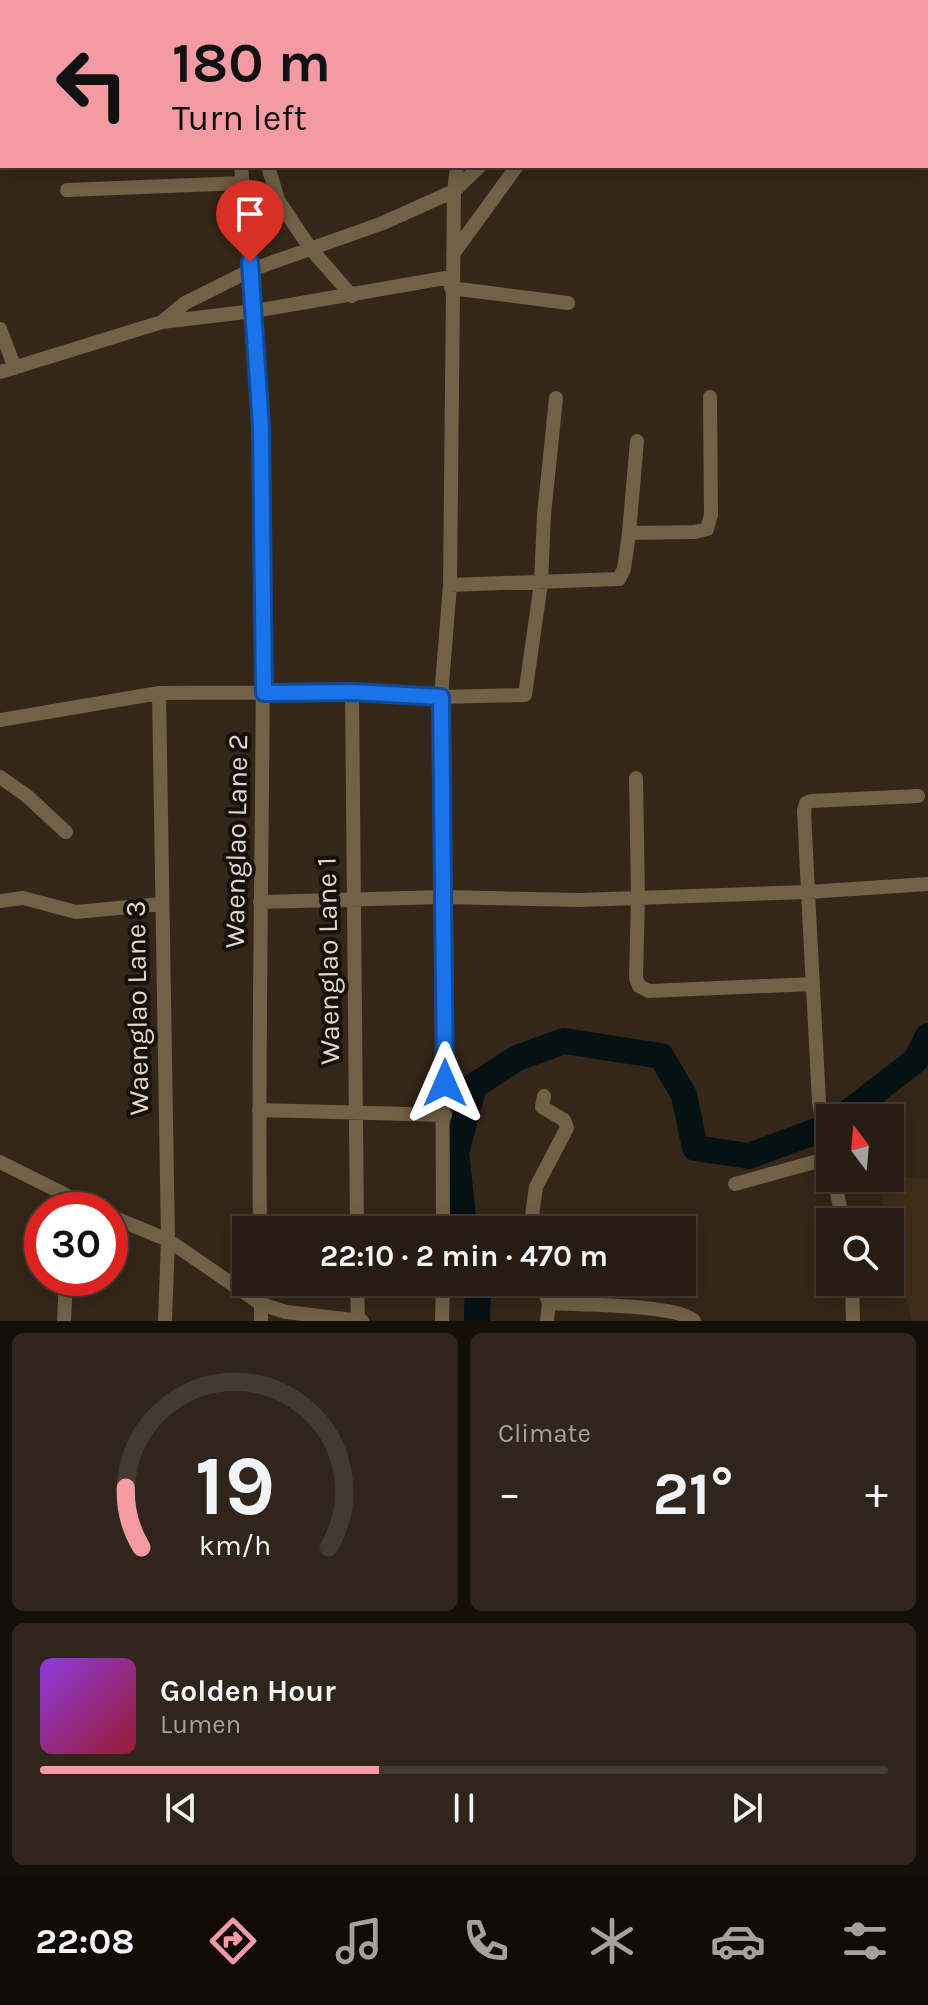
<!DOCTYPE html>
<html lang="en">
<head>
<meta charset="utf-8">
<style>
  body { margin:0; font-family:Karla,sans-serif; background:#2f251b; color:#f1f3f6; height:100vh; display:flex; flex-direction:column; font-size:30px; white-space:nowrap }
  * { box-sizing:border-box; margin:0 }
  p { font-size:26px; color:#a4a19f }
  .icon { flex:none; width:44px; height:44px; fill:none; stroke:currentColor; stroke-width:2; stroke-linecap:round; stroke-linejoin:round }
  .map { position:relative; height:1321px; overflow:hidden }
  .sheet { display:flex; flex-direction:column; gap:12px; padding:12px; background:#150f0a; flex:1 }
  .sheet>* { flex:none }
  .guide { position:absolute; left:0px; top:0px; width:928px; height:168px; box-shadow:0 4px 20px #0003,0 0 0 2px #433a32; background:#f49aa3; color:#111; overflow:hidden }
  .needle { width:52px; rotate:344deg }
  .controls { position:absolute; left:816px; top:1104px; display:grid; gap:16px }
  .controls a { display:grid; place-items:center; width:88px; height:88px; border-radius:0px; background:#271c12; box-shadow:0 4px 20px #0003,0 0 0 2px #433a32; font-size:40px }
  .speed { position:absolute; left:24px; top:1192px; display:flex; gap:16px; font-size:40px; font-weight:700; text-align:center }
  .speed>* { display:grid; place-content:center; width:104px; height:104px; border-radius:50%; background:#271c12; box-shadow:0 4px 20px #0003,0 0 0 2px #433a32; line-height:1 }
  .speed .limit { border:12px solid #d22; background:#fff; color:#111 }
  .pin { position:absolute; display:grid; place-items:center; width:68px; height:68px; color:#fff; margin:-82px -34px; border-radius:50% 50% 50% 0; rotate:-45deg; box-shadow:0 0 8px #0007 }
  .pin .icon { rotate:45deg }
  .me { position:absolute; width:88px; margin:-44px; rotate:0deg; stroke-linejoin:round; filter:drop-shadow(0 0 6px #0008) }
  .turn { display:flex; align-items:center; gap:28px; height:168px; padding:0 40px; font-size:36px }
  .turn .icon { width:104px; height:104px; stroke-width:2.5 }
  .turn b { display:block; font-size:56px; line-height:68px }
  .big { font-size:60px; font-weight:700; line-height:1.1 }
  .sheet .tile { flex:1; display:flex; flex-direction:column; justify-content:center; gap:12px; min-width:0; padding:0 28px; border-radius:12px; background:#2f251b }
  .sheet .dial { align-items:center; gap:0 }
  .dial svg { height:208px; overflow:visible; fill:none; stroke:#433a32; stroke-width:7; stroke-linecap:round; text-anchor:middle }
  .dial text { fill:#f1f3f6; stroke:none }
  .song { display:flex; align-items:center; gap:24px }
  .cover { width:96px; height:96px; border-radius:12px; background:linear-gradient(135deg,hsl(270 70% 55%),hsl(350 70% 35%)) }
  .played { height:8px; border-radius:4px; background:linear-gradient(90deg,#f49aa3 40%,#433a32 40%) }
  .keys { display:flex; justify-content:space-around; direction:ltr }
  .heat { display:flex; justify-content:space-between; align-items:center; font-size:44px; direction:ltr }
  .sheet .tiles { flex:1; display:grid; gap:12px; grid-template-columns:1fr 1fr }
  .tile:last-child { grid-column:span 2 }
  .trip { position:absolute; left:232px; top:1216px; width:464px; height:80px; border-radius:0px; background:#271c12; box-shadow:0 4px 20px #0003,0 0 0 2px #433a32; font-weight:700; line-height:80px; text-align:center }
  .tabs { display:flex; height:128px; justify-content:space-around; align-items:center; background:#100b07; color:#a4a19f }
  .tabs .icon { width:56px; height:56px }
  .tabs .active { color:#f49aa3 }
  .tabs b { font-size:36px; color:#f1f3f6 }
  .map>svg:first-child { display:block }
</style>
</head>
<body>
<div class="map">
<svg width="928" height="1321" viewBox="0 0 928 1321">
  <rect width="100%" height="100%" fill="#342618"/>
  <path fill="#402d19" d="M890,1176L928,1179V1321H912L890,1233V1222H887L876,1178H890Z"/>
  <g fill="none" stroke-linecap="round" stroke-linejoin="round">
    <path stroke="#051214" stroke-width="26" d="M841,1118L916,1060L928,1036
      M467,1230L463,1217L456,1152L474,1086L517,1058L564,1041L661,1056L684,1095L695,1148L749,1156L830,1126
      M477,1321L478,1282"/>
    <path stroke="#726047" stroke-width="14" d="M213,0V2
      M472,2V0
      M586,2L587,0
      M241,166C249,254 259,343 261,431C267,698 257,964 260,1230
      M268,166L278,200L310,248L352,296
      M67,190L243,183
      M453,254L517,166
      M451,288L568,303
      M162,322L185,303L251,270L383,223L454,191L457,166
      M0,329L15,368
      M0,372L162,322L254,311L451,277
      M629,533L637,441
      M450,585L619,579L624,569L629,533L695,532L707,529L711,515L710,397
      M352,692L357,1230
      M159,693L168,1240L165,1321
      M0,720L159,693L352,692L441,697L525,695L541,583L544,515L556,398
      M0,777L27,796L66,832
      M636,778L638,897L636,978L639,986L649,991L813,984
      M918,796L811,801L806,803L804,811L808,892L928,884
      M0,901L23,898L76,912L161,904
      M260,902L443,897L580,900L808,892L819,1102L829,1158
      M259,1110L445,1115
      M0,1162L96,1210
      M834,1178L843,1222
      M735,1184L829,1158L830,1163
      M110,1216L168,1240L261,1304L286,1312L362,1321
      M443,1230L441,697L450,585L454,191L480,166
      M530,1230L536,1187L567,1128L564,1120L542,1107L544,1096
      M357,1282L358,1321
      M541,1282L549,1303
      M852,1282L853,1321
      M64,1321L66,1278
      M261,1321V1282
      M442,1321L443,1282
      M547,1321L549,1303C576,1305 679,1304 694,1321"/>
  </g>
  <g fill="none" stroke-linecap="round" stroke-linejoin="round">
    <defs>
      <path id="route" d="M250,262L261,428L264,693L352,692L441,697L445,1083"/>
    </defs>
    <use href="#route" stroke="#114b97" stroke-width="20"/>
    <use href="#route" stroke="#1a73e8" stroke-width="14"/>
  </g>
  <g text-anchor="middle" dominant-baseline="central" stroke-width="8" stroke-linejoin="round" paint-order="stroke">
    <g font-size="28" fill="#dfd6cd" stroke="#17110a">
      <text transform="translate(236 841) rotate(-89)">Waenglao Lane 2</text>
      <text transform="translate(328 961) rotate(-91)">Waenglao Lane 1</text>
      <text transform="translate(137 1008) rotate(-91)">Waenglao Lane 3</text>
    </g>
  </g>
</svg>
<div class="controls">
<a><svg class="needle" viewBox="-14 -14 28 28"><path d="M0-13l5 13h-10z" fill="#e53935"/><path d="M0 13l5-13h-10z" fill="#a4a19f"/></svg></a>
<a><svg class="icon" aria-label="search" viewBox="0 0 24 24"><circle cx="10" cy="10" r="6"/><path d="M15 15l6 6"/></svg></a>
</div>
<div class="speed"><div class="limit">30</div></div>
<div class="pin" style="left:250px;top:262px;background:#d93025"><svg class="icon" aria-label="arrive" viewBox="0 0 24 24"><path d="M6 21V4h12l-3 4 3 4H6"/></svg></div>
<svg class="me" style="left:445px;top:1083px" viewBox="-20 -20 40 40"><path d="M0-17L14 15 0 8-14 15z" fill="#1a73e8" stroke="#fff" stroke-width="4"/></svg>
<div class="trip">22:10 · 2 min · 470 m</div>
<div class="guide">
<div class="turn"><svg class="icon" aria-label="left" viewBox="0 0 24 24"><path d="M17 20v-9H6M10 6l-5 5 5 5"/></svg><div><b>180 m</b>Turn left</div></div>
</div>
</div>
<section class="sheet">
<div class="tiles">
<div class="tile dial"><svg viewBox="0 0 100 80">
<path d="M14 69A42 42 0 1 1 86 69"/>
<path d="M14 69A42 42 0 0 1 8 46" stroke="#f49aa3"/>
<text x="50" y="56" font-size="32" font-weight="700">19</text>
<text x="50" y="72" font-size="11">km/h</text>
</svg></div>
<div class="tile"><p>Climate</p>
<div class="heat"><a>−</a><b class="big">21°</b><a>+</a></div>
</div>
<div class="tile">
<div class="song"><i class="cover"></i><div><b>Golden Hour</b><p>Lumen</p></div></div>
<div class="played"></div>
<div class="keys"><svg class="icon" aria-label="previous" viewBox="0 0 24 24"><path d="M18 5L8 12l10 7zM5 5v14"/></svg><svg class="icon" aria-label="pause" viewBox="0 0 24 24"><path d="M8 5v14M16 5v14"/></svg><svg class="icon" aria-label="next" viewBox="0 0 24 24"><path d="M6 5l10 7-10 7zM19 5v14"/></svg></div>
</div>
</div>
</section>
<nav class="tabs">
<b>22:08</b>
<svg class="icon active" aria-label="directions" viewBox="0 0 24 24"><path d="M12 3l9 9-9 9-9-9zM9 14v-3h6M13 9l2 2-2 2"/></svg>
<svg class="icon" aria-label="music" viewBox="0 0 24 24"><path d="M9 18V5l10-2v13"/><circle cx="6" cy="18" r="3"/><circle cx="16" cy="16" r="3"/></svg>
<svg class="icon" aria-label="phone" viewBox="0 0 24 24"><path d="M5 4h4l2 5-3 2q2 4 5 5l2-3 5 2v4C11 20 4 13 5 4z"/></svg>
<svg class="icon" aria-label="climate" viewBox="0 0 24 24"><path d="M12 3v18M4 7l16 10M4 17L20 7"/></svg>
<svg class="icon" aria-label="car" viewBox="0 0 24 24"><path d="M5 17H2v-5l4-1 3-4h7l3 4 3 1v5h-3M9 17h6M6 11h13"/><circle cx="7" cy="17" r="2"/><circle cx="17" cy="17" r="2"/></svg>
<svg class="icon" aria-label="filters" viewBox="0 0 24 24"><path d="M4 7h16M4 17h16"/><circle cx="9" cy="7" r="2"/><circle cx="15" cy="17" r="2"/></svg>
</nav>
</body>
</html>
